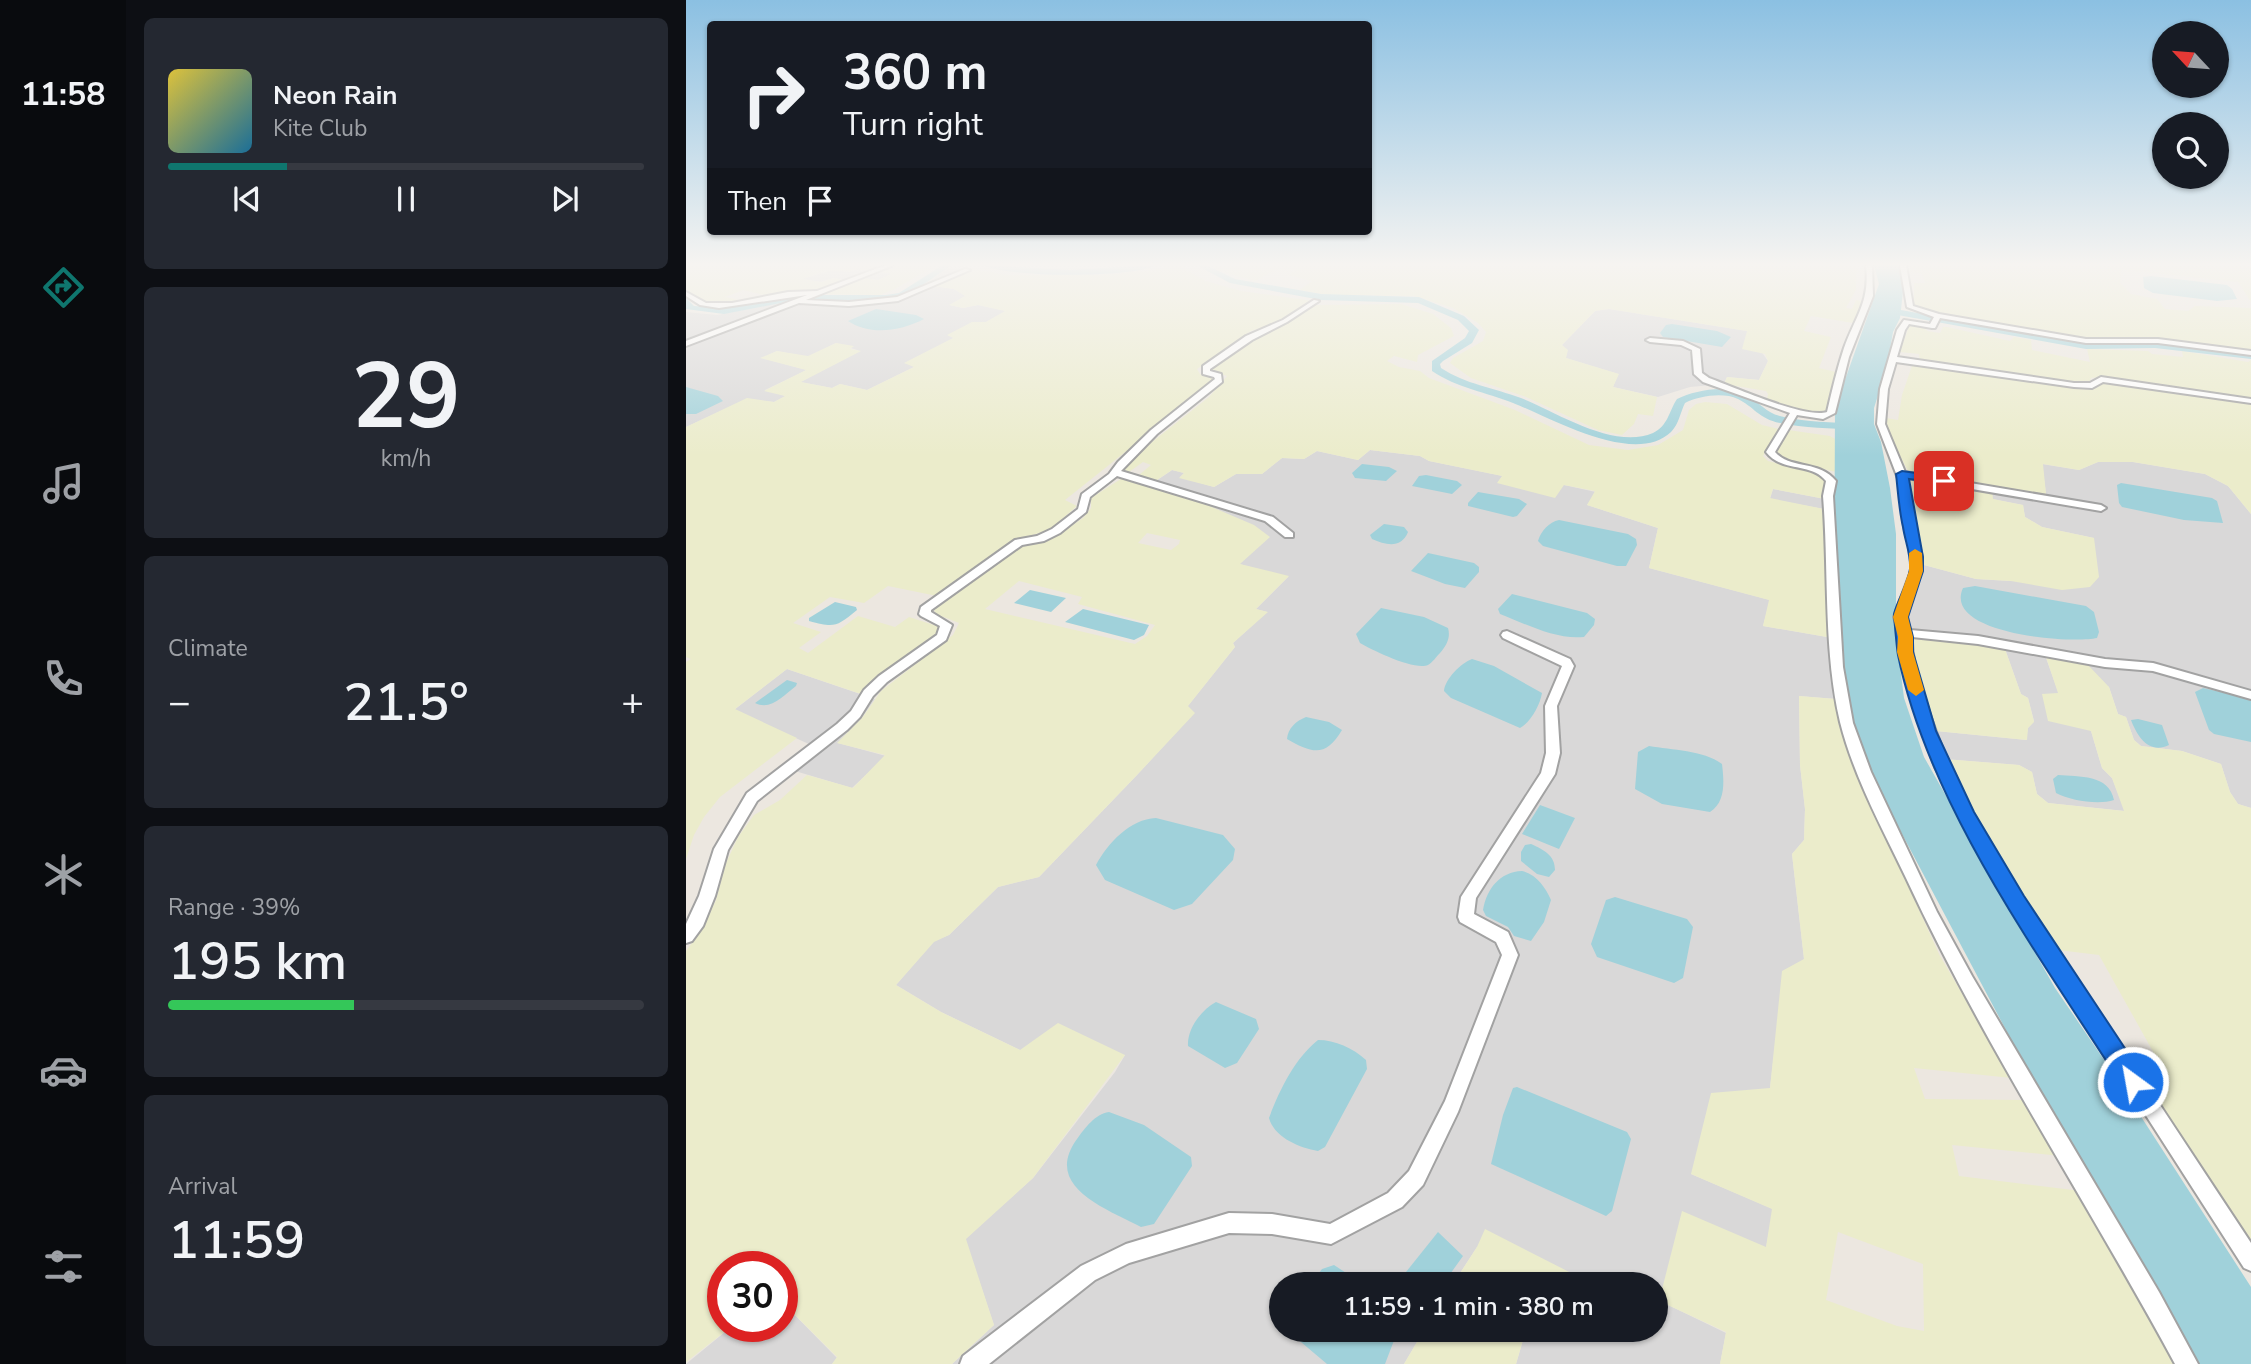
<!DOCTYPE html>
<html lang="en">
<head>
<meta charset="utf-8">
<style>
  body { margin:0; font-family:"Nunito Sans",sans-serif; background:#242831; color:#f1f3f6; height:100vh; display:flex; flex-direction:column; font-size:26px; white-space:nowrap }
  * { box-sizing:border-box; margin:0 }
  p { font-size:23px; color:#9ea1a6 }
  .icon { flex:none; width:38px; height:38px; fill:none; stroke:currentColor; stroke-width:2; stroke-linecap:round; stroke-linejoin:round }
  .map { position:relative; flex:1; overflow:hidden }
  .details { display:flex; flex-direction:column; gap:18px; padding:18px; background:#0d0f14; width:560px }
  .details>* { flex:none }
  .guide { position:absolute; left:21px; top:21px; width:665px; height:214px; border-radius:7px; box-shadow:0 2px 5px #0004; background:#171b24; color:#f1f3f6; overflow:hidden }
  .needle { width:46px; rotate:296deg }
  .fabs { position:absolute; left:1466px; top:21px; display:grid; gap:14px }
  .fabs a { display:grid; place-items:center; width:77px; height:77px; border-radius:50%; background:#171b24; box-shadow:0 2px 5px #0004; font-size:35px }
  .speed { position:absolute; left:21px; top:1251px; display:flex; gap:14px; font-size:35px; font-weight:700; text-align:center }
  .speed>* { display:grid; place-content:center; width:91px; height:91px; border-radius:50%; background:#171b24; box-shadow:0 2px 5px #0004; line-height:1 }
  .speed .limit { border:10px solid #d22; background:#fff; color:#111 }
  .pin { position:absolute; display:grid; place-items:center; width:60px; height:60px; color:#fff; margin:-30px; border-radius:14px; box-shadow:0 4px 10px #0006 }
  .me { position:absolute; width:77px; margin:-38px; rotate:328deg; stroke-linejoin:round; filter:drop-shadow(0 0 5px #0008) }
  .turn { display:flex; align-items:center; gap:24px; height:147px; padding:0 21px; font-size:32px }
  .turn .icon { width:91px; height:91px; stroke-width:2.5 }
  .turn b { display:block; font-size:49px; line-height:60px }
  .then { display:flex; align-items:center; height:66px; padding:0 21px; background:#0003; gap:14px; font-size:26px }
  .big { font-size:52px; font-weight:600; line-height:1.1 }
  .details .widget { flex:1; display:flex; flex-direction:column; justify-content:center; gap:10px; min-width:0; padding:0 24px; border-radius:10px; background:#242831 }
  .details .dial { align-items:center; gap:0 }
  .dial b { font-size:91px; line-height:1 }
  .song { display:flex; align-items:center; gap:21px }
  .cover { width:84px; height:84px; border-radius:10px; background:linear-gradient(135deg,hsl(50 70% 55%),hsl(200 70% 35%)) }
  .played { height:7px; border-radius:4px; background:linear-gradient(90deg,#0f766e 25%,#363941 25%) }
  .keys { display:flex; justify-content:space-around; direction:ltr }
  .heat { display:flex; justify-content:space-between; align-items:center; font-size:38px; direction:ltr }
  .charge { height:10px; border-radius:5px; background:linear-gradient(90deg,#34c759 39%,#363941 0) }
  .trip { position:absolute; left:583px; top:1272px; width:399px; height:70px; border-radius:35px; background:#171b24; box-shadow:0 2px 5px #0004; font-weight:600; line-height:70px; text-align:center }
  main { display:flex; flex:1; min-height:0 }
  .dock { display:flex; flex-direction:column; width:126px; justify-content:space-around; align-items:center; background:#090b0e; color:#9ea1a6 }
  .dock .icon { width:49px; height:49px }
  .dock .on { color:#0f766e }
  .dock b { font-size:32px; color:#f1f3f6 }
  .map>svg:first-child { display:block }
</style>
</head>
<body>
<main>
<nav class="dock">
<b>11:58</b>
<svg class="icon on" aria-label="directions" viewBox="0 0 24 24"><path d="M12 3l9 9-9 9-9-9zM9 14v-3h6M13 9l2 2-2 2"/></svg>
<svg class="icon" aria-label="music" viewBox="0 0 24 24"><path d="M9 18V5l10-2v13"/><circle cx="6" cy="18" r="3"/><circle cx="16" cy="16" r="3"/></svg>
<svg class="icon" aria-label="phone" viewBox="0 0 24 24"><path d="M5 4h4l2 5-3 2q2 4 5 5l2-3 5 2v4C11 20 4 13 5 4z"/></svg>
<svg class="icon" aria-label="climate" viewBox="0 0 24 24"><path d="M12 3v18M4 7l16 10M4 17L20 7"/></svg>
<svg class="icon" aria-label="car" viewBox="0 0 24 24"><path d="M5 17H2v-5l4-1 3-4h7l3 4 3 1v5h-3M9 17h6M6 11h13"/><circle cx="7" cy="17" r="2"/><circle cx="17" cy="17" r="2"/></svg>
<svg class="icon" aria-label="filters" viewBox="0 0 24 24"><path d="M4 7h16M4 17h16"/><circle cx="9" cy="7" r="2"/><circle cx="15" cy="17" r="2"/></svg>
</nav>
<section class="details">
<div class="widget">
<div class="song"><i class="cover"></i><div><b>Neon Rain</b><p>Kite Club</p></div></div>
<div class="played"></div>
<div class="keys"><svg class="icon" aria-label="previous" viewBox="0 0 24 24"><path d="M18 5L8 12l10 7zM5 5v14"/></svg><svg class="icon" aria-label="pause" viewBox="0 0 24 24"><path d="M8 5v14M16 5v14"/></svg><svg class="icon" aria-label="next" viewBox="0 0 24 24"><path d="M6 5l10 7-10 7zM19 5v14"/></svg></div>
</div>
<div class="widget dial"><b>29</b><p>km/h</p></div>
<div class="widget"><p>Climate</p>
<div class="heat"><a>−</a><b class="big">21.5°</b><a>+</a></div>
</div>
<div class="widget"><p>Range · 39%</p><b class="big">195 km</b><div class="charge"></div></div>
<div class="widget"><p>Arrival</p><b class="big">11:59</b></div>
</section>
<div class="map">
<svg width="1565" height="1364" viewBox="0 0 1565 1364">
  <rect width="100%" height="100%" fill="#ece7e0"/>
  <path fill="#d9d8d8" d="M277,266L286,269L249,286L268,289L280,296L264,305L277,308L292,305L320,311L300,322H286L268,338L219,363L230,366L181,390L154,384L146,388L114,382L174,351L150,343L122,357L91,351L76,358L121,370L79,390L100,396L88,402L61,399L0,427V312L31,315L109,300L178,302L211,298L232,289L262,268Z
    M151,269L163,272L171,269L206,274L192,280L176,278L166,282L148,278L135,282L116,279Z
    M923,309L1061,331L1082,361L1073,380L1041,377L1038,384L1004,387L972,397L927,387L932,374L880,358L876,345L909,311Z
    M684,450L734,456L743,461L817,476L812,482L878,485L910,492L901,505L972,528L963,568L1084,600L1077,626L1141,637L1150,699L1113,696L1114,765L1119,809L1118,840L1106,854L1118,959L1090,1037L1084,1088L1005,1174L1087,1209L1080,1248L974,1301L1040,1333L1034,1364H830L840,1330H970V1284H893L895,1279L791,1247L767,1284H595V1330H738L718,1364H266L308,1325L279,1239L347,1178L429,1072L439,1055L334,1050L255,1012L210,985L248,941L263,935L312,887L353,877L451,775L508,713L501,707L549,647L547,643L581,612L570,609L602,577L553,564L464,485L486,470L498,473L494,477L528,487L550,474H576L596,458L618,459L631,451L672,460Z
    M1412,462H1447L1519,474L1542,486L1565,514V808L1552,804L1544,792L1535,764L1496,751L1455,746L1448,740L1440,717L1432,714L1423,687L1360,658L1373,694L1405,731L1416,768L1426,778L1439,811L1362,803L1351,794L1346,772L1333,765L1258,759L1250,731L1340,740L1342,728L1348,721L1342,698L1335,694L1319,649L1226,636L1222,615L1236,579L1238,565L1290,579L1325,581L1408,538L1356,527L1339,517L1337,505L1306,499L1307,485L1360,494L1356,464L1393,470Z
    M1087,489L1139,499L1138,509L1084,499Z
    M101,669L189,699L176,718L152,743L200,756L166,788L99,768L125,745L48,710Z
    M96,1302L151,1358L146,1364H0L45,1327L96,1326Z"/>
  <path fill="#ebeccb" fill-rule="evenodd" d="M0,265H202L186,271L171,269L163,272L141,270L117,279L135,282L148,278L161,281L133,292H107L82,296L57,290L39,297L58,301L42,305L17,303L6,294L0,293Z
    M210,265H250L209,289L194,295L137,294L176,278L192,280L205,274L192,271Z
    M486,265H498L500,270L520,281L555,291L627,301L587,324L565,331L511,369L514,374L531,379L379,500L391,506L365,529L325,542L251,596L202,586L178,603L144,597L107,623L135,632L113,648L122,653L172,616L209,627L223,617L254,627L256,631L175,694L101,669L49,709L111,738L34,797L18,817L8,835L0,859V662L5,659L0,657V427L61,398L88,402L99,396L78,391L120,370L74,358L91,351L122,356L150,343L168,346L164,349L175,351L115,382L146,388L154,384L181,390L228,367L218,363L267,338L261,335L286,322H300L319,311L292,305L277,308L263,305L279,296L268,289L247,286L286,269L321,275H416L469,270Z
    M526,265H1177H1171L1170,290L1160,308L1166,309L1170,300L1179,301L1167,323L1125,316L1118,331L1145,337L1133,368L1150,372L1140,410L1135,413L1103,411L1080,405L1082,394L1080,391L1038,384L1041,377L1073,380L1082,361L1079,354L1056,349L1061,331L923,309L909,311L876,345L882,350L880,358L933,374L927,387L971,397L967,416L952,414L948,424L936,435L912,430L840,397L785,378L764,363L767,358L797,341L800,332L792,323L767,308L728,296L641,295L614,290L626,281L602,275L609,270L595,267L569,281L530,270Z
    M1223,265H1565V302L1552,282L1440,270L1435,271L1434,283L1445,294L1471,299L1479,309L1502,311L1509,306L1565,308V352L1470,339H1389L1256,316L1231,308L1228,304V283H1239L1236,274L1226,272Z
    M715,304L747,314L765,328L768,336L732,355L731,362L708,356L701,361L713,367L734,371L743,378L829,410L903,445L942,450L972,445L997,430L1003,410L1010,404L1019,402L1041,404L1076,425L1093,429L1077,456L1082,461L1135,474L1141,482L1139,499L1087,489L1084,498L1138,509L1141,637L1077,626L1083,600L963,568L972,528L901,505L909,491L878,485L869,498L811,483L816,476L743,461L734,456L684,450L672,460L631,451L618,459L596,458L576,474H550L528,487L493,478L498,473L486,470L471,480L453,475L465,465L457,462L443,472L438,470L466,442L523,397L541,376L523,370L566,340L630,305Z
    M1223,326L1238,327L1241,331L1254,333L1257,327H1261L1324,341L1328,337L1345,340L1346,350L1404,362L1401,349L1462,351L1466,354L1497,357L1496,351L1562,362L1565,360V399L1414,377L1405,378L1403,383L1386,384L1234,362L1233,354L1214,352Z
    M1227,363L1385,386L1411,388L1413,381L1565,403V514L1542,486L1519,474L1447,462H1412L1393,470L1357,464L1360,494L1223,473L1203,434L1200,418L1212,420L1216,395Z
    M1102,430L1144,436L1154,442L1155,473L1110,463L1091,456L1089,451Z
    M438,477L507,499L568,525L584,537L554,564L603,576L570,609L582,612L547,643L549,647L502,706L509,713L451,775L353,877L312,887L263,935L248,942L210,985L255,1012L334,1050L372,1023L439,1055L347,1178L280,1239L308,1325L266,1364H146L151,1357L96,1302V1267H37V1326L45,1327L0,1362V951L17,928L30,900L40,863L52,837L68,815L94,800L121,775L167,788L199,755L151,743L176,718L195,691L267,635L273,623L250,614L248,610L335,545L372,535L397,518L405,508V498ZM461,533L494,540L493,544L485,550L452,543ZM333,581L396,597L392,604L469,625L461,636L449,644L299,609Z
    M1223,478L1306,490L1307,499L1337,505L1339,517L1356,527L1408,538L1413,577L1404,587L1376,590L1325,581L1290,579L1238,565L1229,534Z
    M1226,636L1319,649L1335,694L1342,698L1348,722L1342,728L1341,740L1250,731L1224,654Z
    M1360,657L1402,665L1423,687L1432,714L1440,717L1448,740L1455,746L1496,751L1535,764L1544,792L1552,804L1565,808V1241L1462,1091L1484,1082L1413,955L1372,950L1290,820L1258,759L1333,765L1346,772L1351,794L1362,803L1438,811L1426,778L1416,768L1405,731L1362,721L1356,694L1372,693Z
    M1113,696L1150,699L1155,727L1170,771L1254,956L1326,1078L1228,1068L1239,1099L1340,1100L1375,1156L1266,1145L1273,1176L1395,1191L1490,1364H1034L1040,1332L973,1301L996,1211L1080,1247L1086,1209L1005,1174L1025,1093L1084,1088L1096,971L1118,959L1106,854L1118,840L1119,809L1114,765ZM1152,1232L1237,1264L1238,1331L1211,1326L1140,1300Z
    M799,1229L895,1278L893,1284H767L791,1247Z
    M738,1330H840L830,1364H718Z"/>
  <path fill="#a0d1da" d="M1188,265H1214L1218,283L1214,318L1207,332L1201,367L1188,408V424L1195,442L1204,488L1210,534V635L1218,698L1238,757L1369,988L1423,1067L1565,1287V1364H1497L1172,751L1148,641L1149,408L1193,284Z
    M1465,276L1541,285L1546,289L1551,299L1531,301L1467,293L1458,288L1457,277Z
    M190,309L230,315L238,319C215,331 184,336 162,321Z
    M986,324L1031,331L1045,337L1036,347L977,337L974,333L980,325Z
    M0,387L32,396L37,401L10,414H0Z
    M676,464L703,467L711,471L700,481L669,478L666,473Z
    M740,475L771,481L776,485L766,494L726,486L733,476Z
    M1435,483L1526,498L1531,501L1537,523L1498,520L1436,507L1433,503L1431,485Z
    M792,492L833,499L841,504L831,516L827,517L782,506V503Z
    M873,520L942,534L950,539L951,545L940,566H931L857,546L852,541C855,531 863,522 873,520Z
    M698,524L718,527L722,532C715,549 700,545 686,539L684,535Z
    M742,553L788,563L793,567V572L779,588L759,584L725,571Z
    M1289,586L1400,606L1408,612L1413,632L1411,638C1384,644 1256,634 1277,588Z
    M344,590L380,598L365,612L328,603Z
    M826,594L901,613L909,619L908,625L898,637C870,640 840,624 814,614L812,609Z
    M149,602L170,607L171,610C150,627 149,628 123,621V618Z
    M695,608L738,617L762,628C765,638 760,646 754,653C751,656 746,663 742,665C729,671 686,650 674,643L670,634Z
    M397,609L463,625L458,635L448,640L379,622Z
    M786,659L808,666L856,693C854,705 845,722 834,728L765,698L758,691C759,679 775,663 786,659Z
    M101,680L111,683L110,686C98,695 85,711 69,703Z
    M1517,688L1565,699V742L1528,734L1523,730L1509,692Z
    M620,717L643,722L656,730C640,757 627,754 601,739C602,728 610,721 620,717Z
    M1452,719L1476,725L1483,745C1463,755 1451,736 1445,720Z
    M963,746C986,750 1017,750 1036,764C1038,781 1040,802 1024,812L976,804L949,789L952,752Z
    M1372,775C1393,777 1423,774 1428,800C1413,805 1385,801 1370,793L1367,779Z
    M854,805L889,818L873,849L836,834Z
    M470,818L537,835L549,849L547,860L506,904L488,910L419,880L410,865C422,843 444,819 470,818Z
    M845,844C858,850 869,855 869,870L863,877L851,874L835,861V852L839,845Z
    M836,871C851,875 859,887 865,900L858,922L845,941L828,936L822,927L800,916L797,910C801,888 814,872 836,871Z
    M929,897L1001,919L1007,927L997,978L988,983L911,957L905,944L920,900Z
    M530,1002L570,1019L573,1029L551,1063L539,1068L502,1046C501,1029 515,1010 530,1002Z
    M632,1040C649,1040 667,1048 680,1060L681,1069L639,1147L632,1151C613,1148 588,1137 583,1118C593,1091 609,1058 632,1040Z
    M831,1087L941,1132L945,1139L926,1211L920,1216L805,1164L817,1115L827,1088Z
    M423,1112L458,1125L505,1157L506,1166L468,1224L455,1227C421,1209 356,1187 391,1139C399,1128 409,1114 423,1112Z
    M752,1232L777,1256L757,1284H730L720,1272Z
    M648,1265L677,1284H625L636,1269Z
    M607,1330H712L699,1364H641L609,1337Z"/>
  <g fill="none" stroke-linecap="round" stroke-linejoin="round">
    <path fill="#a0d1da" fill-rule="evenodd" d="M257,265H266L219,297L200,301H105L38,314L0,309V298L8,306L38,308L105,295H200L213,293Z
      M297,265L384,270L471,265C447,278 321,278 297,265Z
      M510,265H520L549,279L635,294L733,297L778,316L793,330L786,343L757,361L754,364L755,368C779,384 808,388 835,398C872,413 928,450 967,433C982,426 983,411 991,399C1010,390 1041,384 1061,395C1074,403 1081,414 1098,417C1121,422 1146,422 1170,424L1176,427L1170,430C1145,428 1118,428 1094,423C1073,419 1067,406 1052,399C1037,392 1013,396 999,403C994,413 993,424 985,432C948,467 864,417 827,403C800,392 771,388 746,371V361L779,338L783,331L772,320L732,303L635,300L544,283Z
      M1198,307L1400,343L1469,342L1565,353V359L1469,348L1400,349L1195,312L1194,310Z"/>
    <defs>
      <path id="minor" d="M200,265H208L120,300L163,302L211,297L279,269L284,270L212,301L163,306L113,303L0,346V341L121,295L33,308L14,305L0,296V292L20,303H46L102,292L131,291Z
        M1180,265H1186L1187,296L1163,357L1149,413L1137,419L1111,415L1089,452C1105,470 1132,459 1150,481L1147,496L1157,667L1167,723L1185,772L1251,912L1286,976L1473,1292L1512,1364H1489C1401,1201 1298,1046 1220,878C1196,828 1168,777 1154,722C1137,649 1143,571 1137,496L1140,481C1125,462 1096,473 1080,452L1104,413L1017,382L1008,374L1006,350L995,345L964,342L960,340L964,338L997,341L1014,349L1016,373L1023,378C1048,387 1119,419 1141,412C1146,390 1151,369 1158,348C1170,315 1184,302 1180,265Z
        M1214,265H1220L1227,306L1253,314L1400,339H1472L1565,351V355L1472,343H1400L1254,318L1249,328H1246L1223,324L1219,330L1211,357L1388,383H1404L1415,377L1565,399V403L1417,382L1406,388L1388,387L1210,362L1202,389L1199,424L1219,472L1415,505L1420,508L1415,511L1221,478L1228,526L1236,557L1235,571L1220,617L1224,630L1292,636L1419,659L1467,663L1565,691V699L1467,671L1419,667L1292,644L1226,637C1225,659 1233,678 1239,699C1274,816 1349,917 1416,1017C1466,1092 1515,1168 1565,1243V1271L1558,1268L1326,907L1274,816L1249,767L1236,731L1213,652L1214,637L1208,617L1225,571L1226,557L1218,526L1213,481L1191,424L1194,389L1211,330L1218,320L1244,324L1248,317L1221,307Z
        M628,300L633,301L601,322L566,340L524,369V371L535,374L536,382L471,434L435,471L587,517L607,533V537H599L579,521L431,476L404,497L400,512L374,533L358,541L336,545L245,610V612L266,625L260,640L201,682L187,696L174,717L161,730L71,801L42,850L29,896L17,926L6,941L0,943V924L13,896L28,849L61,793L151,724L165,711L178,690L193,676L251,635L254,626L235,616L233,614L235,607L329,540L351,536L366,529L392,509L396,494L423,474L432,462L465,430L529,379L528,377L517,374V366L560,336L597,320Z
        M821,631L884,659L888,666L871,706L874,753L869,774L790,898L788,914L822,932L832,955L772,1112L737,1185L716,1207L645,1244L586,1234L543,1233L443,1263L409,1280L303,1364H274L277,1356L395,1266L440,1244L543,1213L586,1214L644,1224L702,1193L723,1171L759,1101L816,955L810,942L774,922L772,917L775,897L855,773L860,753L859,706L876,666L817,638L815,635L817,632Z"/>
    </defs>
    <use href="#minor" stroke="#a2a2a2" stroke-width="4"/>
    <use href="#minor" fill="#fff" fill-rule="evenodd"/>
  </g>
  <linearGradient id="sky" x2="0" y2="1"><stop stop-color="#8bc0e2"/><stop offset="0.58" stop-color="#f6f4f1"/><stop offset="1" stop-color="#f6f4f1" stop-opacity="0"/></linearGradient>
  <rect width="1565" height="456" fill="url(#sky)"/>
  <path fill="#1a73e8" stroke="#114b97" stroke-width="2" d="M1216,471L1258,477L1264,481L1258,484L1223,479L1237,557V571L1222,617L1227,637V652L1250,731L1288,812L1338,896L1456,1074L1459,1082L1456,1090L1447,1094L1439,1090C1356,959 1243,808 1212,655C1211,651 1208,616 1208,614C1212,599 1222,584 1224,569C1225,554 1219,541 1217,527C1213,510 1212,492 1210,474Z"/>
  <path fill="#f59e0b" d="M1229,549L1236,553L1237,571L1222,617L1227,637V652L1238,690L1230,696L1222,690L1211,652L1212,637L1207,617L1223,571V553Z"/>
</svg>
<div class="fabs">
<a><svg class="needle" viewBox="-14 -14 28 28"><path d="M0-13l5 13h-10z" fill="#e53935"/><path d="M0 13l5-13h-10z" fill="#9ea1a6"/></svg></a>
<a><svg class="icon" aria-label="search" viewBox="0 0 24 24"><circle cx="10" cy="10" r="6"/><path d="M15 15l6 6"/></svg></a>
</div>
<div class="speed"><div class="limit">30</div></div>
<div class="pin" style="left:1258px;top:481px;background:#d93025"><svg class="icon" aria-label="arrive" viewBox="0 0 24 24"><path d="M6 21V4h12l-3 4 3 4H6"/></svg></div>
<svg class="me" style="left:1447px;top:1082px" viewBox="-20 -20 40 40"><circle r="17" fill="#1a73e8" stroke="#fff" stroke-width="3"/><path d="M0-11L8 9 0 5-8 9z" fill="#fff"/></svg>
<div class="trip">11:59 · 1 min · 380 m</div>
<div class="guide">
<div class="turn"><svg class="icon" aria-label="right" viewBox="0 0 24 24"><path d="M7 20v-9h11M14 6l5 5-5 5"/></svg><div><b>360 m</b>Turn right</div></div>
<div class="then">Then<svg class="icon" aria-label="arrive" viewBox="0 0 24 24"><path d="M6 21V4h12l-3 4 3 4H6"/></svg></div>
</div>
</div>
</main>
</body>
</html>
